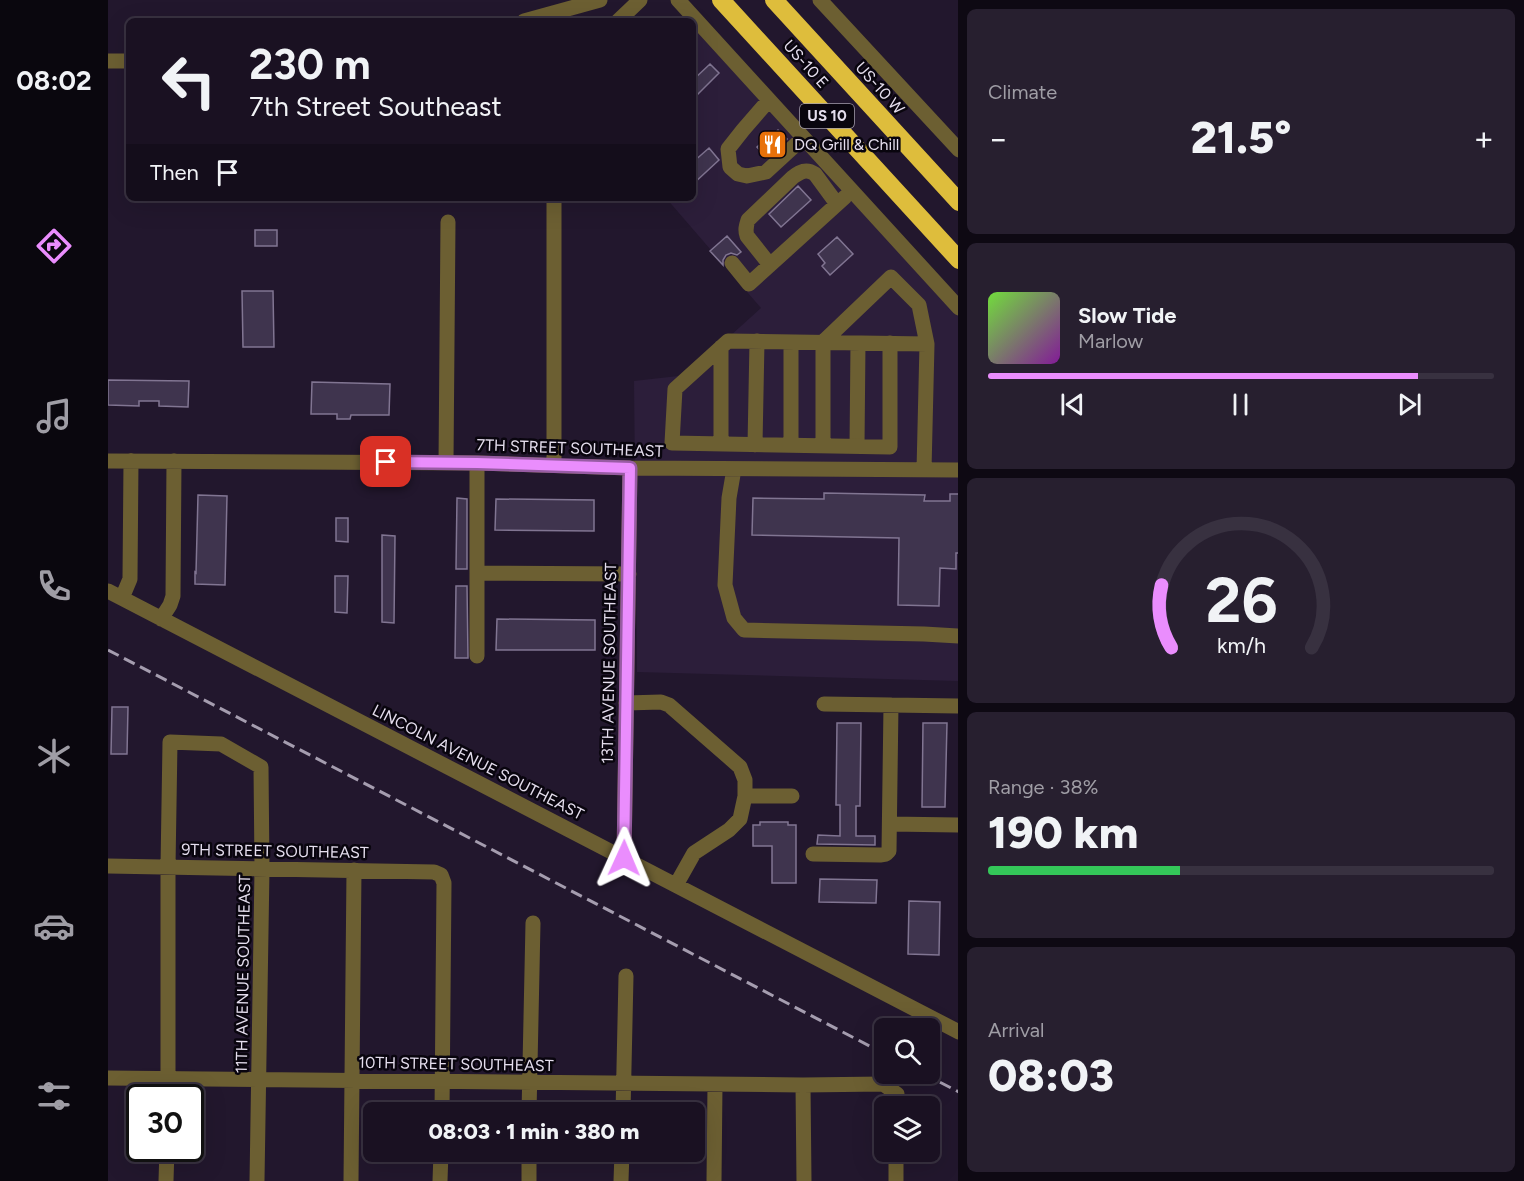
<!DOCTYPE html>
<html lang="en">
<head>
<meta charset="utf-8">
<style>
  body { margin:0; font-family:Figtree,sans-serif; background:#271f2f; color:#f1f3f6; height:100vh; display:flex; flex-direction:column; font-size:22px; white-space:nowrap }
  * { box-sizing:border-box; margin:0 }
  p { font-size:20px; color:#9f9da5 }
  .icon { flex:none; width:33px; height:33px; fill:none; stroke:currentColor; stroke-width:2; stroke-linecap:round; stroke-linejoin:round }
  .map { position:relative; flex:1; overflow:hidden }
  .side { display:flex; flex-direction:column; gap:9px; padding:9px; background:#0e0913; width:566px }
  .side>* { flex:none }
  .guide { position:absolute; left:18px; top:18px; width:570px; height:183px; border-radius:9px; box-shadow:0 6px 24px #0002,0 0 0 2px #383140; background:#1a1122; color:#f1f3f6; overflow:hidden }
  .buttons { position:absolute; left:766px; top:1018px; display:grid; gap:12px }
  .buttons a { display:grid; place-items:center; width:66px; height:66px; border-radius:9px; background:#1a1122; box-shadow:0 6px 24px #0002,0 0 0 2px #383140; font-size:30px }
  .speed { position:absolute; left:18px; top:1084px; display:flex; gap:12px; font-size:30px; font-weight:700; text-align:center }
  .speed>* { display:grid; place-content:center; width:78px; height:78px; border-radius:50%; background:#1a1122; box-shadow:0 6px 24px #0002,0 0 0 2px #383140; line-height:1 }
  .speed .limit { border:3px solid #111; border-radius:9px; background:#fff; color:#111 }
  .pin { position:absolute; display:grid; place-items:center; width:51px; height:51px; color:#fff; margin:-26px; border-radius:12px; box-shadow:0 3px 9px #0006 }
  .me { position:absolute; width:66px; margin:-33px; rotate:1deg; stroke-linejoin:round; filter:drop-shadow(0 0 4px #0008) }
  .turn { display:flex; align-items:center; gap:21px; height:126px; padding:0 24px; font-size:27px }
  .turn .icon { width:78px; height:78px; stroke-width:2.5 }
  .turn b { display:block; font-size:42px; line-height:51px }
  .then { display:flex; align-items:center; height:57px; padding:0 24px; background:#0003; gap:12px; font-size:22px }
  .big { font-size:45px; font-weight:800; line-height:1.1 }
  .side .tile { flex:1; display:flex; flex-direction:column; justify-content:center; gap:9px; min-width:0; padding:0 21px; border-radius:9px; background:#271f2f }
  .side .dial { align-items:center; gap:0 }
  .dial svg { height:156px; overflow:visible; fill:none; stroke:#383140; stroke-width:7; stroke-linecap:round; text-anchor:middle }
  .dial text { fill:#f1f3f6; stroke:none }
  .song { display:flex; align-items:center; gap:18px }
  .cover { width:72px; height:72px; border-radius:9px; background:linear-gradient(135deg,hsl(100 70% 55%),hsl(290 70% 35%)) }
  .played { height:6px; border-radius:3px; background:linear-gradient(90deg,#ea8dfd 85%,#383140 85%) }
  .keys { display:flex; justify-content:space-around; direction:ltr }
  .heat { display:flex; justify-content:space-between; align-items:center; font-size:33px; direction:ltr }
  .charge { height:9px; border-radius:4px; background:linear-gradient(90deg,#34c759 38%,#383140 0) }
  .trip { position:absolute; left:255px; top:1102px; width:342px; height:60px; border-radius:9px; background:#1a1122; box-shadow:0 6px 24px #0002,0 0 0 2px #383140; font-weight:800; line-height:60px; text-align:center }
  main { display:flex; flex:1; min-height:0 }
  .dock { display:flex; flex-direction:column; width:108px; justify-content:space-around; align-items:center; background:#0a070e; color:#9f9da5 }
  .dock .icon { width:42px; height:42px }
  .dock .current { color:#ea8dfd }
  .dock b { font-size:27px; color:#f1f3f6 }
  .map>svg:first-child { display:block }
</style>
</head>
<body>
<main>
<nav class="dock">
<b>08:02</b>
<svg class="icon current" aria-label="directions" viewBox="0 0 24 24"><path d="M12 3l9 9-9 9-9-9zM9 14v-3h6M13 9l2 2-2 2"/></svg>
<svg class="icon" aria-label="music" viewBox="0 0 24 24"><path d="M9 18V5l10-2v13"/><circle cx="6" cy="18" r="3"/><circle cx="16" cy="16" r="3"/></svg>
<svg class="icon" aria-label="phone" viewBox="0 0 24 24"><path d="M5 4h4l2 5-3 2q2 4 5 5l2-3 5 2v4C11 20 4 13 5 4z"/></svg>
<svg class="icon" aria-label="climate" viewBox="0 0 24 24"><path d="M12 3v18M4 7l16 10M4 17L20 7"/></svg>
<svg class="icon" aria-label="car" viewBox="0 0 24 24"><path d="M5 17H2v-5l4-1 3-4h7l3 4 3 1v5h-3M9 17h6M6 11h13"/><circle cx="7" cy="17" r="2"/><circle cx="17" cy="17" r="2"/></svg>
<svg class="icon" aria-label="filters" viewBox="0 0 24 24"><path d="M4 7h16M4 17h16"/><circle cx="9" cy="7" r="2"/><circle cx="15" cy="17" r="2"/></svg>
</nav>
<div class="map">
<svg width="851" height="1181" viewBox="0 0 851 1181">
  <rect width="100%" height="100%" fill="#22172d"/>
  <path fill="#2c1e3a" d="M585,24L850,313V681L529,672L526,381L579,375L653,308L558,198H585Z"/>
  <path fill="#3f344e" stroke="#817592" stroke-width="1.5" d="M602,64L611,73L585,99V80Z
    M670,130L679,139L659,158L649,147L665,132L667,133Z
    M601,148L611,160L585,184V162Z
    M690,186L703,200L673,227L661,214Z
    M147,230H169V246H147Z
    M619,236L633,252L629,255L623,253L618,255L615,260V265L602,251Z
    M729,237L745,254L722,275L714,266L717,263L710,254Z
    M134,291H165L166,347H135Z
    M0,380L81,381L80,407L51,406V401H31V406L0,405Z
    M204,382L282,384L281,415H243L242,419H229V414H203Z
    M716,493L817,495L816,501H842V494H851V553H848V569L832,568L831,606L790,605L791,538L644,535L645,498L716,499Z
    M90,495L119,496L117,585L87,584V572L88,573Z
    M349,498L359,499V569H348Z
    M388,499L486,500V531L387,530Z
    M228,518H240V542L228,541Z
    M274,535L287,536L286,623L274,622Z
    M227,576H240L239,613L227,612Z
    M348,586H359L360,658H347Z
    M389,619L487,620V650H388Z
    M4,707H20L19,754H3Z
    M729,723H753L752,806H748V836H767V845L709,844L710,835L732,836V805H728Z
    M815,723H839L837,807H814Z
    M652,822H680V825H688V883H664V846H645V825H652Z
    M712,879L769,880L768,903L711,902Z
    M801,901L832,902L831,955L800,954Z"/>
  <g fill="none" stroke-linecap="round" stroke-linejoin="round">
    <path stroke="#6c5f32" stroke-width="15" d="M570,0L851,308
      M712,0L851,150
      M416,21L492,0
      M510,21L532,0
      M0,61H21
      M661,100L635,130L620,149L622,167L630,174L639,176L658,172L695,138
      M624,263L641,284L737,197
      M662,265L639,236C637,230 638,226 640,220L685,177C692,172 698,168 707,174L729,204
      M782,343V447L564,443L567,389L620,341L819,344L816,470
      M613,444V347
      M647,445L649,341
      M683,445V342
      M715,446V342L783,277L811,305L819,344
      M749,446L750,343
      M0,461L369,463L522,468L851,470
      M338,463L340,222
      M369,463V656
      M446,465V198
      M626,469L621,498L617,585L626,618L636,630L816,634L851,636
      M369,573L521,574
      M0,591L851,1032
      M14,598L22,579L23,461
      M53,619L62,605L65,596L66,461
      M518,703L553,702L561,705L632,767L637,780V796L632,819L621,830L586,853L568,885
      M716,704L851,706
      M637,796H684
      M782,824L851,825
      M705,854L772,855L778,854L781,851L783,705
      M516,858L522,468
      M0,866L326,872L333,875L336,883L334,1113
      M0,1078L695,1085L775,1084L789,1094L788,1107
      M695,1085L696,1181
      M60,1098V867L62,742L113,744L153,767L154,869L149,1181
      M421,1113L425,923
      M515,1113L518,976
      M58,1181L59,1149
      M243,1181L246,870
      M332,1181L333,1152
      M421,1181V1152
      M513,1181L514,1152
      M606,1181L607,1085
      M788,1181V1152"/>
    <path stroke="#debd3c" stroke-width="18" d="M613,0L851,260
      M666,0L851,202"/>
    <path stroke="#a59daf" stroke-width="3" stroke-dasharray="12 6" stroke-linecap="butt" d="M0,650L777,1054
      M816,1074L851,1092"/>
  </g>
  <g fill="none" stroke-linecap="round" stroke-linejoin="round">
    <defs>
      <path id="route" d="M278,462L369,463L522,468L516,858"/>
    </defs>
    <use href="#route" stroke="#985ca4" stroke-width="15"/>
    <use href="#route" stroke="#ea8dfd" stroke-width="10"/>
  </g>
  <defs>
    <symbol id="restaurant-square" viewBox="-11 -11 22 22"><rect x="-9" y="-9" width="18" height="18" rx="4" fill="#e8710a" stroke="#09050e"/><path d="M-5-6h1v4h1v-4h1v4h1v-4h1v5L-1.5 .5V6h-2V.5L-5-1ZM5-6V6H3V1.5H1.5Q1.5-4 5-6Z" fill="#fff"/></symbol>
  </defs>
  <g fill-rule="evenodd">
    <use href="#restaurant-square" x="648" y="128" width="33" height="33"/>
  </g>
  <g text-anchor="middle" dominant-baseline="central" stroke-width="5" stroke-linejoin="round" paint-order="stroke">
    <rect fill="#09050e" stroke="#a39dab" stroke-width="1.5" x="692" y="104" width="54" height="24" rx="4.5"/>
    <g font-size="15" font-weight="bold" fill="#e5deee">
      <text x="719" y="116">US 10</text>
    </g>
    <g font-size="16" fill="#e5deee" stroke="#09050e">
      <text transform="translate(698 64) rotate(48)">US-10 E</text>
      <text transform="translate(772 88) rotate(48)">US-10 W</text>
      <text transform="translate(462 448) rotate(2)">7TH STREET SOUTHEAST</text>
      <text transform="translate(501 663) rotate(-89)">13TH AVENUE SOUTHEAST</text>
      <text transform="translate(370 762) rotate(27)">LINCOLN AVENUE SOUTHEAST</text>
      <text transform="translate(167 851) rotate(1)">9TH STREET SOUTHEAST</text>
      <text transform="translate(135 974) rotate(-89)">11TH AVENUE SOUTHEAST</text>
      <text transform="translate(348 1064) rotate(1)">10TH STREET SOUTHEAST</text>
    </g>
    <g font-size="16" fill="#e5deee" stroke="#09050e" text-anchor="start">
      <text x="686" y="144">DQ Grill &amp; Chill</text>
    </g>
  </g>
</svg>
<div class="buttons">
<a><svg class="icon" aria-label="search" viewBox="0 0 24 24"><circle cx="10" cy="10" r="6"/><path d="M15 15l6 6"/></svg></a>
<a><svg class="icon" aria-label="layers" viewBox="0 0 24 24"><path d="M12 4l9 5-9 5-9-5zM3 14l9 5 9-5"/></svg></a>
</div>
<div class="speed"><div class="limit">30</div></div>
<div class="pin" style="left:278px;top:462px;background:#d93025"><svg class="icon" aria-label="arrive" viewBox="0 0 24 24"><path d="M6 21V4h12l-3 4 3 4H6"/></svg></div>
<svg class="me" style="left:516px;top:858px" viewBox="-20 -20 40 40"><path d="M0-17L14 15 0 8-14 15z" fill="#ea8dfd" stroke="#fff" stroke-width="4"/></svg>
<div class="trip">08:03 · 1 min · 380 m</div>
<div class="guide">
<div class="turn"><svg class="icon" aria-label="left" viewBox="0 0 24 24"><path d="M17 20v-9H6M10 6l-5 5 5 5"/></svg><div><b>230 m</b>7th Street Southeast</div></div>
<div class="then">Then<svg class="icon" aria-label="arrive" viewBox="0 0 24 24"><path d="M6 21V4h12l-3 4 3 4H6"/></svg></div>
</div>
</div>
<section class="side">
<div class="tile"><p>Climate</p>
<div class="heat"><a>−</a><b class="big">21.5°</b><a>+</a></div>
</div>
<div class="tile">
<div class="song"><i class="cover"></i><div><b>Slow Tide</b><p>Marlow</p></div></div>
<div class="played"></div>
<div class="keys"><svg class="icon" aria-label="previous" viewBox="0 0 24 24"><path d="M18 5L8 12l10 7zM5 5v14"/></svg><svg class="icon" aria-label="pause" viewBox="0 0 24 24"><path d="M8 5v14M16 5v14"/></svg><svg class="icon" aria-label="next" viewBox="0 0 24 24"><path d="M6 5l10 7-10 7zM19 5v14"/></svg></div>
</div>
<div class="tile dial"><svg viewBox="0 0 100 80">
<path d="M14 69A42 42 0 1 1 86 69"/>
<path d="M14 69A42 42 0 0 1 9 37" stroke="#ea8dfd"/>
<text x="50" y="56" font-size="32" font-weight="700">26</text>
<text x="50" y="72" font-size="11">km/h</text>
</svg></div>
<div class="tile"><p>Range · 38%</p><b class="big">190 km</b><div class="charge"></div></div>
<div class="tile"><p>Arrival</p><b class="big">08:03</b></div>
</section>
</main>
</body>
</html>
